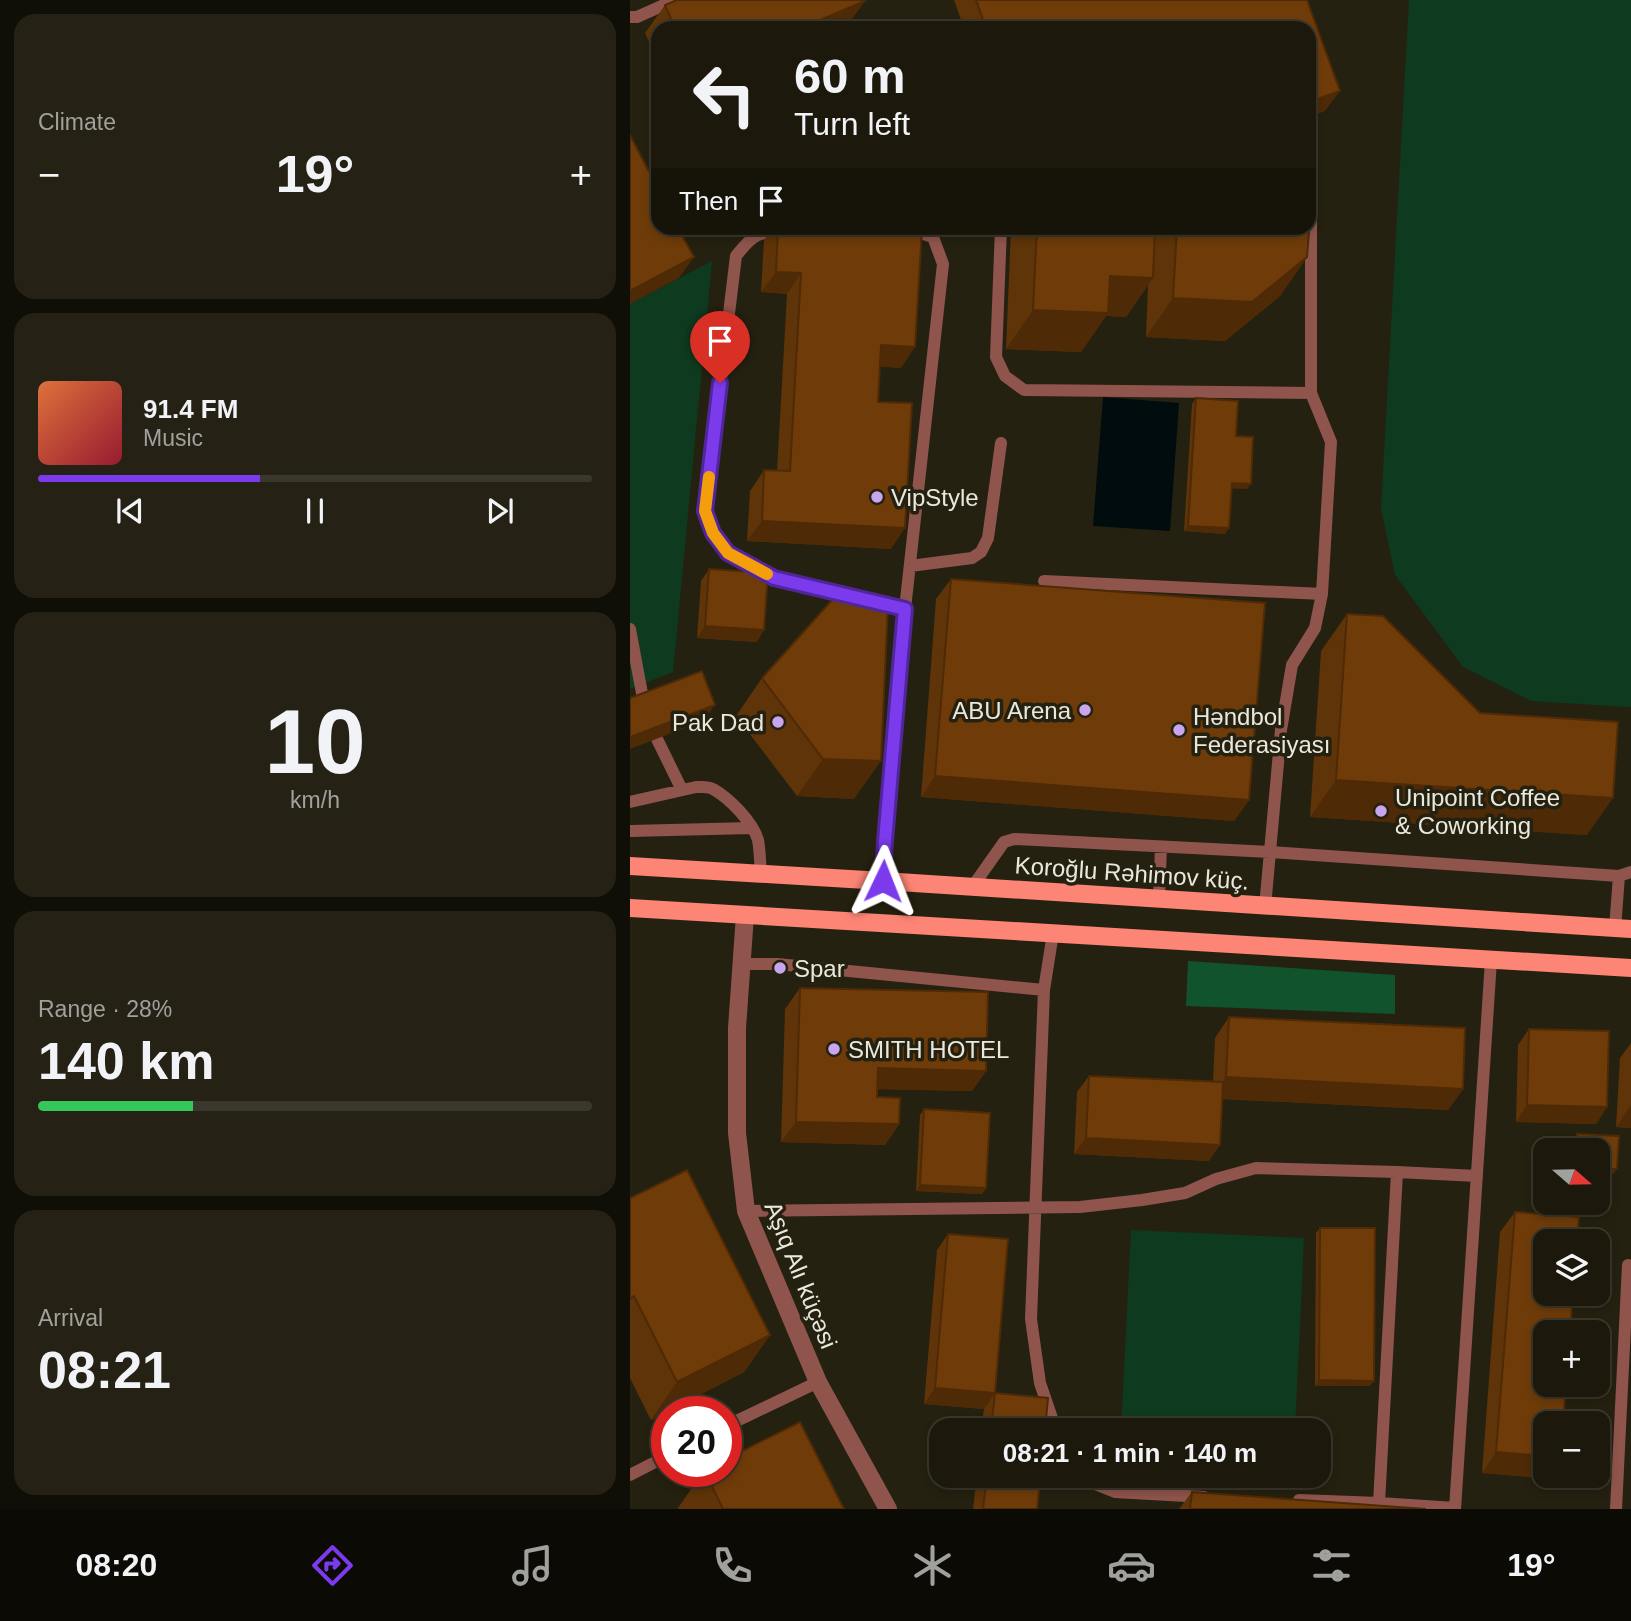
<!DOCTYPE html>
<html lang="en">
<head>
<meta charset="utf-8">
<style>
  body { margin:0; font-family:Arial,sans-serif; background:#252215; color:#f1f3f6; height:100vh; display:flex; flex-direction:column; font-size:26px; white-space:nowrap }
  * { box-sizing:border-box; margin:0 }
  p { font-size:23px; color:#a0a09d }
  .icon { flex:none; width:38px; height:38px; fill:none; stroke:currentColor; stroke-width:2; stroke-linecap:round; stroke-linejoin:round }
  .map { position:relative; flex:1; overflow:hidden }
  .drawer { display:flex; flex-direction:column; gap:14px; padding:14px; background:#0f0e07; width:630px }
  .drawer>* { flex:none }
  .top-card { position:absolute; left:21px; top:21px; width:665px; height:214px; border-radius:21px; box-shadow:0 4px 10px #0003,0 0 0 2px #3a382d; background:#1c190c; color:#f1f3f6; overflow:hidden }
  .needle { width:46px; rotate:110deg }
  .buttons { position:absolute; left:903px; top:1138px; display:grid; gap:14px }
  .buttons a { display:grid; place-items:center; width:77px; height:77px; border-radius:14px; background:#1c190c; box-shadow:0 4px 10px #0003,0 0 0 2px #3a382d; font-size:35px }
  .speed { position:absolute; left:21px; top:1396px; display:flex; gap:14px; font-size:35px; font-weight:700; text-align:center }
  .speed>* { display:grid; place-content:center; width:91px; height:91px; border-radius:50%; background:#1c190c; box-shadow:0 4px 10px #0003,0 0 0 2px #3a382d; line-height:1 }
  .speed .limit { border:10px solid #d22; background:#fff; color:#111 }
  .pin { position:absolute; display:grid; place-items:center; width:60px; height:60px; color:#fff; margin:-72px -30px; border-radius:50% 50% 50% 0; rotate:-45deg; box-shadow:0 0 7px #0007 }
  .pin .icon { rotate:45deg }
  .me { position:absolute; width:77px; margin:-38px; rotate:2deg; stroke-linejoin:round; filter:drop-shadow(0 0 5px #0008) }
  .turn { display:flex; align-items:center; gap:24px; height:147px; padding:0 28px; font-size:32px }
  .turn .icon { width:91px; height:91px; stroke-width:2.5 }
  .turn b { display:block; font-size:49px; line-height:60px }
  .then { display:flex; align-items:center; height:66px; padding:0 28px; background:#0003; gap:14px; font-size:26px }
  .big { font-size:52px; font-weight:700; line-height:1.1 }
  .drawer .tile { flex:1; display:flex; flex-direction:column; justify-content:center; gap:10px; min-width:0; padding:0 24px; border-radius:21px; background:#252215 }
  .drawer .dial { align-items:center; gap:0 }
  .dial b { font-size:91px; line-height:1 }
  .song { display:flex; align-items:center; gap:21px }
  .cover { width:84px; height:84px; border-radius:10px; background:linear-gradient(135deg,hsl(20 70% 55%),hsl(350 70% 35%)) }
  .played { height:7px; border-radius:4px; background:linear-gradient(90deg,#7c3aed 40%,#3a382d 40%) }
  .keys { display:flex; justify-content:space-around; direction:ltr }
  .heat { display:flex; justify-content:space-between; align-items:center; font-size:38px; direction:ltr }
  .charge { height:10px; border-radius:5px; background:linear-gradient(90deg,#34c759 28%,#3a382d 0) }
  .trip { position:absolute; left:299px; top:1418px; width:402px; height:70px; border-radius:21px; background:#1c190c; box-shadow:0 4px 10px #0003,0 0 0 2px #3a382d; font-weight:700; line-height:70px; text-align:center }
  .tab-bar { display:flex; height:112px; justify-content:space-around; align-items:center; background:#0b0a05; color:#a0a09d }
  .tab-bar .icon { width:49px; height:49px }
  .tab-bar .on { color:#7c3aed }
  .tab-bar b { font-size:32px; color:#f1f3f6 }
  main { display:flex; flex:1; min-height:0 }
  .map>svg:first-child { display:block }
</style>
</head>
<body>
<main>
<section class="drawer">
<div class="tile"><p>Climate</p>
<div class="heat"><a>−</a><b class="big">19°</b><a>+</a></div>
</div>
<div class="tile">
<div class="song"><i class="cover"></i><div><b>91.4 FM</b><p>Music</p></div></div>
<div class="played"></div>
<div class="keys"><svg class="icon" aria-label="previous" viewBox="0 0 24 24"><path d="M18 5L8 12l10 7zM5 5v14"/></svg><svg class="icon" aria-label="pause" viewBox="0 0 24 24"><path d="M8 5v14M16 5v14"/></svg><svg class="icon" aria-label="next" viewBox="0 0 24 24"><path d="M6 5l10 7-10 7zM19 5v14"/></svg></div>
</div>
<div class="tile dial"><b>10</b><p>km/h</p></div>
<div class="tile"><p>Range · 28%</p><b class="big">140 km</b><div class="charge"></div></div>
<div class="tile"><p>Arrival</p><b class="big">08:21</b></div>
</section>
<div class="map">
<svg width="1001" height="1509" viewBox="0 0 1001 1509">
  <rect width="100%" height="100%" fill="#252110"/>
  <path fill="#0e3a1f" d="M779,0H1001V706L998,707L901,701L833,667L765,575L751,508Z
    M82,261L43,672L0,689V304Z
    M501,1230L674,1238L665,1430H491Z"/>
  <path fill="#11532c" d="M558,961L765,975V1014L556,1006Z"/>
  <path fill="#000c0e" d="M473,397L549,403L540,531L463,526Z"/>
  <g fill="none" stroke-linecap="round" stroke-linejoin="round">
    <path stroke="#8f554c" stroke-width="12" d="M0,17H7L45,0
      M371,228L366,357L375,376L394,390L681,393
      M156,232C129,231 123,234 106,256L75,511L83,533L98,553L144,578L275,609
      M280,566L342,558L351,552L358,538L371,443
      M414,581L692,594
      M0,629L14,704
      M27,739L52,790
      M0,802L66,787C72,787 77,786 83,789C99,798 123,822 128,840C130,850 130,863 131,874
      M0,831L121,828
      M253,881L255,841L275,609L313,264L303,237L287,232H276
      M343,886L374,842L384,839L640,852L989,876L1001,872
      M529,899L531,847
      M635,907L651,730L662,665L685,628L692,594L701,442L681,393V221L679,217
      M985,928L989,876
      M423,933L414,990L401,1319L410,1383L426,1430
      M111,964H147L414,990
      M767,1172L847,1176
      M116,1211L450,1207L512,1200L555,1193L586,1179L626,1168L767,1172L749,1503L825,1508
      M96,1426L188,1382
      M0,1475L37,1456
      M457,1475L465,1484L485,1492L574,1497
      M669,1500L749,1503
      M825,1509L861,960
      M986,1509L998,1265"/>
    <path stroke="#8f554c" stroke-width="18" d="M115,915L107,1028V1133L116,1211L188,1382L258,1509"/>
    <path stroke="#fd8575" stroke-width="18" d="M0,866L253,881L1001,929
      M0,908L1001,968"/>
  </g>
  <path fill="#5f3408" d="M324,0H677L695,111L679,28H334Z
    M235,1L215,28H28V62L15,33L35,5Z
    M143,228H292L271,368L250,366L248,402L261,549L117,541L120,491L134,470L147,471L157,294L131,292L134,240Z
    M381,228H525V235L531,228H679L677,257L650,296L595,341L516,337L518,285L496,317L476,316L451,352L376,349Z
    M566,398L606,436L617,489L602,488L595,534L554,531L562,404Z
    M79,569L127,642L67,638L71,581Z
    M321,579L619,800L604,821L291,797L306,599Z
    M717,614L957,835L680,817L691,651Z
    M132,678L224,799L167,796L106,716Z
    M170,988L356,1071L342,1091L247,1089V1097L269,1124L255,1145L151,1142L155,1009Z
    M599,1017L833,1089L818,1110L592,1099L579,1161L444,1154L447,1092L459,1076L583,1081L585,1038Z
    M899,1029L977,1107L966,1124L886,1122L888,1045Z
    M1001,1043V1128L986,1127L990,1058Z
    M294,1109L356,1188L352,1194L286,1191L290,1115Z
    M947,1134L989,1136L987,1169L983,1174H968V1150H943V1140Z
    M0,1198L140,1335L114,1372L21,1420L0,1378Z
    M885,1212L916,1478L852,1473L870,1232Z
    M690,1228L740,1386H685L686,1233Z
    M318,1234L365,1393L415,1430H351L354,1409L294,1404L307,1250Z
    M73,1472H96L214,1509H48V1508Z
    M347,1475H411L407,1509H343Z
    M562,1492L796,1509H549Z"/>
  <path fill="#4e2a06" d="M235,1L215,28H184L190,20Z
    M710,91L695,111L679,117V102Z
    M64,257L49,278L0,304V291Z
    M677,257L650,296L595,341L516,337L543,298Z
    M146,272L171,273L157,294L131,292Z
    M480,276L523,278L496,317L476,316L451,352L376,349L403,310Z
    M251,345L285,347L271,368L237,366Z
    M602,483L621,484L617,489L598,488Z
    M132,521L275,528L261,549L117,541Z
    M558,526L599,528L595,534L554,531Z
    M75,626L134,630L127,642L67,638Z
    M85,705L73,721L0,749V737Z
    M193,759L251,761L224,799L167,796Z
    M305,776L619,800L604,821L291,797Z
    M706,780L983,798L957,835L680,817Z
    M248,1068L356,1071L342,1091L233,1089Z
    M596,1077L833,1089L818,1110L582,1098Z
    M897,1105L977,1107L966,1124L886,1122Z
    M1001,1105V1128L986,1127Z
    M166,1122L269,1124L255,1145L151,1142Z
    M456,1138L590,1145L579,1161L444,1154Z
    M968,1168L987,1169L983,1174H968Z
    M290,1185L356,1188L352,1194L286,1191Z
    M140,1335L114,1372L21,1420L47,1382Z
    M689,1380L744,1381L740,1386H685Z
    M305,1388L365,1393L354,1409L294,1404Z
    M866,1452L915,1456V1475H918L916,1478L852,1473Z"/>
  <path fill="#6f3c09" stroke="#4e2a06" stroke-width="2" d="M47,0H234L235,1L190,20L193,28H45L35,5Z
    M346,0H677L710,91L679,102V28H356Z
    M0,135L28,189V228H48L64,257L0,291Z
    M679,194H682L677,257L622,302L543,298L547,228H679Z
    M148,228H292L285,347L251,345L248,402L282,403L275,528L132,521L134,470L160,471L171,273L146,272Z
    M407,228H525L523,278L480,276L478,313L403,310Z
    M566,398L608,401L606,436L623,437L621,484L602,483L599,528L558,526Z
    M79,569L138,573L134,630L75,626Z
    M321,579L635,603L619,800L305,776Z
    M203,599L258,604L251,761L193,759L132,678Z
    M717,614L753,616L850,713L988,722L983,798L706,780Z
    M72,671L85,705L0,737V698Z
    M170,988L358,992L356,1071L248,1068L247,1097L270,1098L269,1124L166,1122Z
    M599,1017L835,1028L833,1089L596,1077Z
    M899,1029L979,1031L977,1107L897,1105Z
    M459,1076L593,1082L590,1145L456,1138Z
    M294,1109L360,1113L356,1188L290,1185Z
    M947,1134L989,1136L987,1169L968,1168V1150H947Z
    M57,1170L140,1335L47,1382L4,1296L0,1299V1198Z
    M885,1212L949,1217L947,1241H915V1293H943L940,1332H915V1384H936L933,1423H915V1456L866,1452Z
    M690,1228H745L744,1381L689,1380Z
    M318,1234L378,1239L365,1393L305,1388Z
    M365,1393L418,1398L415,1430H361Z
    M170,1422L214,1509H93L75,1472H96V1459Z
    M357,1475H411L407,1509H353Z
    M562,1492L796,1509H560Z"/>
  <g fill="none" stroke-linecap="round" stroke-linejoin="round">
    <defs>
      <path id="route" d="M90,383L75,511L83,533L98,553L144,578L275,609L255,841L253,881"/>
    </defs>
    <use href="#route" stroke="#51269a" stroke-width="18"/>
    <use href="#route" stroke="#7c3aed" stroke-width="12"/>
    <path stroke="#f59e0b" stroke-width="12" d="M79,477L75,511L83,533L98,553L137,574"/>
  </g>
  <g fill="#c9a5ee" stroke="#252110" stroke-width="2.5">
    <circle cx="247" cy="497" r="7"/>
    <circle cx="455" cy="710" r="7"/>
    <circle cx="148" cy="722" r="7"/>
    <circle cx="549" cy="730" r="7"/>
    <circle cx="751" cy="811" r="7"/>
    <circle cx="150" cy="968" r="7"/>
    <circle cx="204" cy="1049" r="7"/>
  </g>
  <g text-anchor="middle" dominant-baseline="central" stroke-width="7" stroke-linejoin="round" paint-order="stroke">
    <g font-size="24" fill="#eae8dd" stroke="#252110" text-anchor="start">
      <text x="261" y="497">VipStyle</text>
      <text x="441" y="710" text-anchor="end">ABU Arena</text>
      <text x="563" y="716">Həndbol<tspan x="563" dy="28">Federasiyası</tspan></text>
      <text x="134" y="722" text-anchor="end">Pak Dad</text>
      <text x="765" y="797">Unipoint Coffee<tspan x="765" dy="28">&amp; Coworking</tspan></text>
      <text x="164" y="968">Spar</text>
      <text x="218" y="1049">SMITH HOTEL</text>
    </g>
    <g font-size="24" fill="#eae8dd" stroke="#252110">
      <text transform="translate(502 873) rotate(4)">Koroğlu Rəhimov küç.</text>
      <text transform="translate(171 1275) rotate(68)">Aşıq Alı küçəsi</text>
    </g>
  </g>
</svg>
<div class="buttons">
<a><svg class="needle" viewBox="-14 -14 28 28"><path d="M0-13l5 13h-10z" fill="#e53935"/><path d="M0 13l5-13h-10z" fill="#a0a09d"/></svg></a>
<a><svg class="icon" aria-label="layers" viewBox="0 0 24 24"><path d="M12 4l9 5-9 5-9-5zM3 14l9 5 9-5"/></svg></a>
<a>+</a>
<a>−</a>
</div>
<div class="speed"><div class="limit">20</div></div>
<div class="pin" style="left:90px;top:383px;background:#d93025"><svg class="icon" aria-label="arrive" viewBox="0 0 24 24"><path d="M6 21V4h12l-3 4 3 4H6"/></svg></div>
<svg class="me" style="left:253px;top:881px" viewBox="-20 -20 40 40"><path d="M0-17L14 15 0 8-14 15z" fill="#7c3aed" stroke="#fff" stroke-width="4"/></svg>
<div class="trip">08:21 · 1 min · 140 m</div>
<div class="top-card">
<div class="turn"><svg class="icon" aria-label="left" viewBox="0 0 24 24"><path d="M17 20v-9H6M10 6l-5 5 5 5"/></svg><div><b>60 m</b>Turn left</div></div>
<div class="then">Then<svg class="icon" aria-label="arrive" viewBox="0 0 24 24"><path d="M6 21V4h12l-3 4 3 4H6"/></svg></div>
</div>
</div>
</main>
<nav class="tab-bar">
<b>08:20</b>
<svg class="icon on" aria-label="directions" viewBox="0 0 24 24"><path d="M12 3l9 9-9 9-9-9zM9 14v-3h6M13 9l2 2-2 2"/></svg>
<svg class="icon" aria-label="music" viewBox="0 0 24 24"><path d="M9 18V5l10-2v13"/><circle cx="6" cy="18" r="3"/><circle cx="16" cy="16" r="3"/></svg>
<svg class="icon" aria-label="phone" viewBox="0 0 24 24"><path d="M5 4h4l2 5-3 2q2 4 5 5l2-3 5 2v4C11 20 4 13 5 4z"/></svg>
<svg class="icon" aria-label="climate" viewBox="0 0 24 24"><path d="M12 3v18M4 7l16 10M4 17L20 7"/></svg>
<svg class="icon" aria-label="car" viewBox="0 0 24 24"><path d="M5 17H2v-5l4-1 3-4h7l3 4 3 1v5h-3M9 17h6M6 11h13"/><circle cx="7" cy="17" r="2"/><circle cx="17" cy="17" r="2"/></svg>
<svg class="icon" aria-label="filters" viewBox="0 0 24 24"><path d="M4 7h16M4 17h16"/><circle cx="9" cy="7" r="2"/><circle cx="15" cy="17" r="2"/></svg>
<b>19°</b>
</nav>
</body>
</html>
